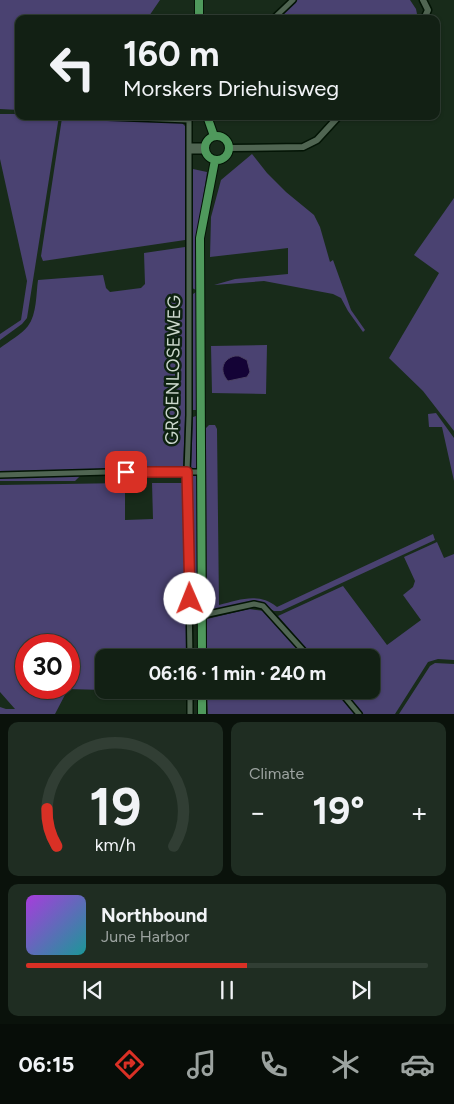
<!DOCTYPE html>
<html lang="en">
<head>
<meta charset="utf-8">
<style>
  body { margin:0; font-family:Figtree,sans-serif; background:#1f2d22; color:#f1f3f6; height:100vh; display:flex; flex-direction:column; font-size:19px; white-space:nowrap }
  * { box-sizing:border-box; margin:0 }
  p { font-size:16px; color:#9ca3a0 }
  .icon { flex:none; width:28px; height:28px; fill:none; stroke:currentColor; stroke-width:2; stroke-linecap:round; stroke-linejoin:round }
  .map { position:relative; height:714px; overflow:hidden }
  .side { display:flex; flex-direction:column; gap:8px; padding:8px; background:#0a120b; flex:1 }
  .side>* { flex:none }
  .guide { position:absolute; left:15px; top:15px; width:425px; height:105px; border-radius:10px; box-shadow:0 1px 4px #0004,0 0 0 1px #313e34; background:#122014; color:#f1f3f6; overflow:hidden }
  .speed { position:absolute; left:15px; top:634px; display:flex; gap:10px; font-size:25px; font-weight:700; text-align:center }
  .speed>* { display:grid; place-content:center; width:65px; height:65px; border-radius:50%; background:#122014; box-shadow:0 1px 4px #0004,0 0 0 1px #313e34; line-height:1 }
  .speed .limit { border:8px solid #d22; background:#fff; color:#111 }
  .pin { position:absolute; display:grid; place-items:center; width:42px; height:42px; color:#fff; margin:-21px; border-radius:10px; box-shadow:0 2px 8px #0006 }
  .me { position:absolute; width:55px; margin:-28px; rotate:359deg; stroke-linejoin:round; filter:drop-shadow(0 0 4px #0008) }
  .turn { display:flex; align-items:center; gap:18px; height:105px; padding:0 25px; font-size:22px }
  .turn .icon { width:65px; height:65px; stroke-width:2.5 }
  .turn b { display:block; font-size:35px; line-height:42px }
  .big { font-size:38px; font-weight:700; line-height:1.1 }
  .side .tile { flex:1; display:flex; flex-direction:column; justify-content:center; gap:8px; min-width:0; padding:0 18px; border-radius:10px; background:#1f2d22 }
  .side .dial { align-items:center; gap:0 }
  .dial svg { height:130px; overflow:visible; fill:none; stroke:#313e34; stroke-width:7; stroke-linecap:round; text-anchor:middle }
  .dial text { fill:#f1f3f6; stroke:none }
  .song { display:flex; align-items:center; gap:15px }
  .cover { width:60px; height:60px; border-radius:8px; background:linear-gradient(135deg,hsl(280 70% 55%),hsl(180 70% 35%)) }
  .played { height:5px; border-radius:2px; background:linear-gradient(90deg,#d93025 55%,#313e34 55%) }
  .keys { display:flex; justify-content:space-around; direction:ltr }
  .heat { display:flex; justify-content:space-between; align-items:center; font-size:28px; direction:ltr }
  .side .tiles { flex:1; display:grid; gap:8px; grid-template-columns:1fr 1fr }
  .tile:last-child { grid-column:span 2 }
  .trip { position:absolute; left:95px; top:649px; width:285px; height:50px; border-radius:10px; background:#122014; box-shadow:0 1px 4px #0004,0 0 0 1px #313e34; font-weight:700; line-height:50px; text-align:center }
  .menu { display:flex; height:80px; justify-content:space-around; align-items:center; background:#070d08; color:#9ca3a0 }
  .menu .icon { width:35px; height:35px }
  .menu .selected { color:#d93025 }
  .menu b { font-size:22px; color:#f1f3f6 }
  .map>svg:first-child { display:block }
</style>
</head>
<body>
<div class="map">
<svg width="454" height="714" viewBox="0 0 454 714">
  <rect width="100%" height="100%" fill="#182b1a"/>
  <path fill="#4a4271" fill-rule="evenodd" d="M0,0H160L147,19H19V110L0,109Z
    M295,0H410L416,9L417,14L412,19H275Z
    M0,114H19V116H59L27,318L22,324L0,340V334L21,320L27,281L0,159Z
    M62,118L180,121L185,126V240L43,261L41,256Z
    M252,154L267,173L286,192L314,215L320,227L330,262L333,260L351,310L365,330L363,332L348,311L341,298L333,294L264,281L214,285L235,279L288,274V248L210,257L211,217L221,180Z
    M193,169L207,172L199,224L196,290L192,288L191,170Z
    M454,198V431L423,391L389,358L439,273L414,255Z
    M185,247V420L183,470L0,471V348C9,341 21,335 28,326C37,314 36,294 38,280L103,275L106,288L110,292L141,288L145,284L144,253Z
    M196,292H197L198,410H193V294Z
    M267,345L266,394L212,393L211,346Z
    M436,413L454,438V481L442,427H429L428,414Z
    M196,416H198L199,468L195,469L191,467L193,417Z
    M209,425H215L217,429L219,605C240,600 258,592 277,607L433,534L435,540L281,611H274L264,605L207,614L206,446V428Z
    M191,475H199L201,616L194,617Z
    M0,476H80L75,481H0Z
    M125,483V520L153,519L152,483H183L188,657L104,658V690L68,689L55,714H0V707L6,709H15L0,692V485ZM26,645H69V688H26Z
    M437,542L444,558L454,554V660L438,659L428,662L395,714H363L342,690H371V658L314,657L278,616L343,586L387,645L421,620L403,595L413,587L415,581L404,557Z
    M249,609L265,611L307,657H207V619Z
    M435,663L454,664V714H399L430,666Z
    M207,690H335L356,714H208Z"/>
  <path fill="#140336" stroke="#4b4363" d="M235,356H239L247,360L250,372L247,377L228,381C219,371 222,359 235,356Z"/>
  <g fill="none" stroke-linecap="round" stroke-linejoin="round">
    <defs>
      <path id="minor" d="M273,19L293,0
        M189,116V415L187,472L190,658
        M107,117L189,120
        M189,146H205
        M189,151H205
        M0,475L144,471L201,472
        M190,618L254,604L263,606L310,658
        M190,690V714
        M339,690L359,714"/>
      <path id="tertiary" d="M423,0L428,10L424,19
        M229,148L303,147L317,140L339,116"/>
      <path id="primary" d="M199,0V19
        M207,116L214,136
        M205 148a12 12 0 1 1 24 0a12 12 0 1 1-24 0Z
        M202,658L200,238L215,160
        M202,690V714"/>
    </defs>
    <use href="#minor" stroke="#031405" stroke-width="8"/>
    <use href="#tertiary" stroke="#031405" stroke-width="9"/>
    <use href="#primary" stroke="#031405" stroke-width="10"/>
    <use href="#minor" stroke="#506552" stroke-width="5"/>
    <use href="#tertiary" stroke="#506552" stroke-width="6"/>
    <use href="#primary" stroke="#4f995c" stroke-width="8"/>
  </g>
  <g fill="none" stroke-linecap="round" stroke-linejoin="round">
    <defs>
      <path id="route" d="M126,472H187L190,599"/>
    </defs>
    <use href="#route" stroke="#8d1f18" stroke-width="12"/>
    <use href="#route" stroke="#d93025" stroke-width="9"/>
  </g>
  <g text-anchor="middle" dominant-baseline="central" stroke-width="5" stroke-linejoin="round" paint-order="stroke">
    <g font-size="18" fill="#ccd8cd" stroke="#0e2211">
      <text transform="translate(173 370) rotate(-89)">GROENLOSEWEG</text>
    </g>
  </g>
</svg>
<div class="speed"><div class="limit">30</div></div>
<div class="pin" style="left:126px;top:472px;background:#d93025"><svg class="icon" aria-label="arrive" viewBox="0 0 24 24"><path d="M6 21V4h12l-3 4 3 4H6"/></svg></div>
<svg class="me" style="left:190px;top:599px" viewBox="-20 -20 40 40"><circle r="19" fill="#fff"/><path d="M0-13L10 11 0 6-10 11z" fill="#d93025"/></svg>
<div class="trip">06:16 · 1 min · 240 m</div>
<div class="guide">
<div class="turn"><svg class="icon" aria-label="left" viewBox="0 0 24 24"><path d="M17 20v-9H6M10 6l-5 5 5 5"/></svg><div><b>160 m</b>Morskers Driehuisweg</div></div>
</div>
</div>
<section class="side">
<div class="tiles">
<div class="tile dial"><svg viewBox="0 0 100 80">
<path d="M14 69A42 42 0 1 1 86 69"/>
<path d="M14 69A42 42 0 0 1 8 46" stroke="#d93025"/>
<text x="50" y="56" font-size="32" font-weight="700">19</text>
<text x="50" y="72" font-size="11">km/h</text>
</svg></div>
<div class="tile"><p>Climate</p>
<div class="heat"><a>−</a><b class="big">19°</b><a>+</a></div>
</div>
<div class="tile">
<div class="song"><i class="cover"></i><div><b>Northbound</b><p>June Harbor</p></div></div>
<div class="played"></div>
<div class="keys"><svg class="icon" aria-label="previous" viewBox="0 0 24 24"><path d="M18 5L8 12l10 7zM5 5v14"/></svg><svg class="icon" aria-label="pause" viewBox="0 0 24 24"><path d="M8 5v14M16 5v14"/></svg><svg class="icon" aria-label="next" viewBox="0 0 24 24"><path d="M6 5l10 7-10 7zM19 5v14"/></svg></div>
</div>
</div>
</section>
<nav class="menu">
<b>06:15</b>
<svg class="icon selected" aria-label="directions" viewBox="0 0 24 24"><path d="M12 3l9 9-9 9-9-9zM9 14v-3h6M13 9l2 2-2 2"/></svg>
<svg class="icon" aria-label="music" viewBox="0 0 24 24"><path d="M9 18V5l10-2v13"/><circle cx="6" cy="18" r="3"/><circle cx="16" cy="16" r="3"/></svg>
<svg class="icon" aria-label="phone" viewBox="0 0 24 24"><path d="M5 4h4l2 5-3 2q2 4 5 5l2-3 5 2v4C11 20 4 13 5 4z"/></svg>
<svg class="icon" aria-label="climate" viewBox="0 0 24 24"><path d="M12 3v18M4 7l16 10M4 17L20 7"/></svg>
<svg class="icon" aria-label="car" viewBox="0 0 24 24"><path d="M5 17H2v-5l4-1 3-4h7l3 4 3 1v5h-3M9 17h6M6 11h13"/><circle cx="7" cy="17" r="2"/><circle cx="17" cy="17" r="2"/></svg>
</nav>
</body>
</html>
